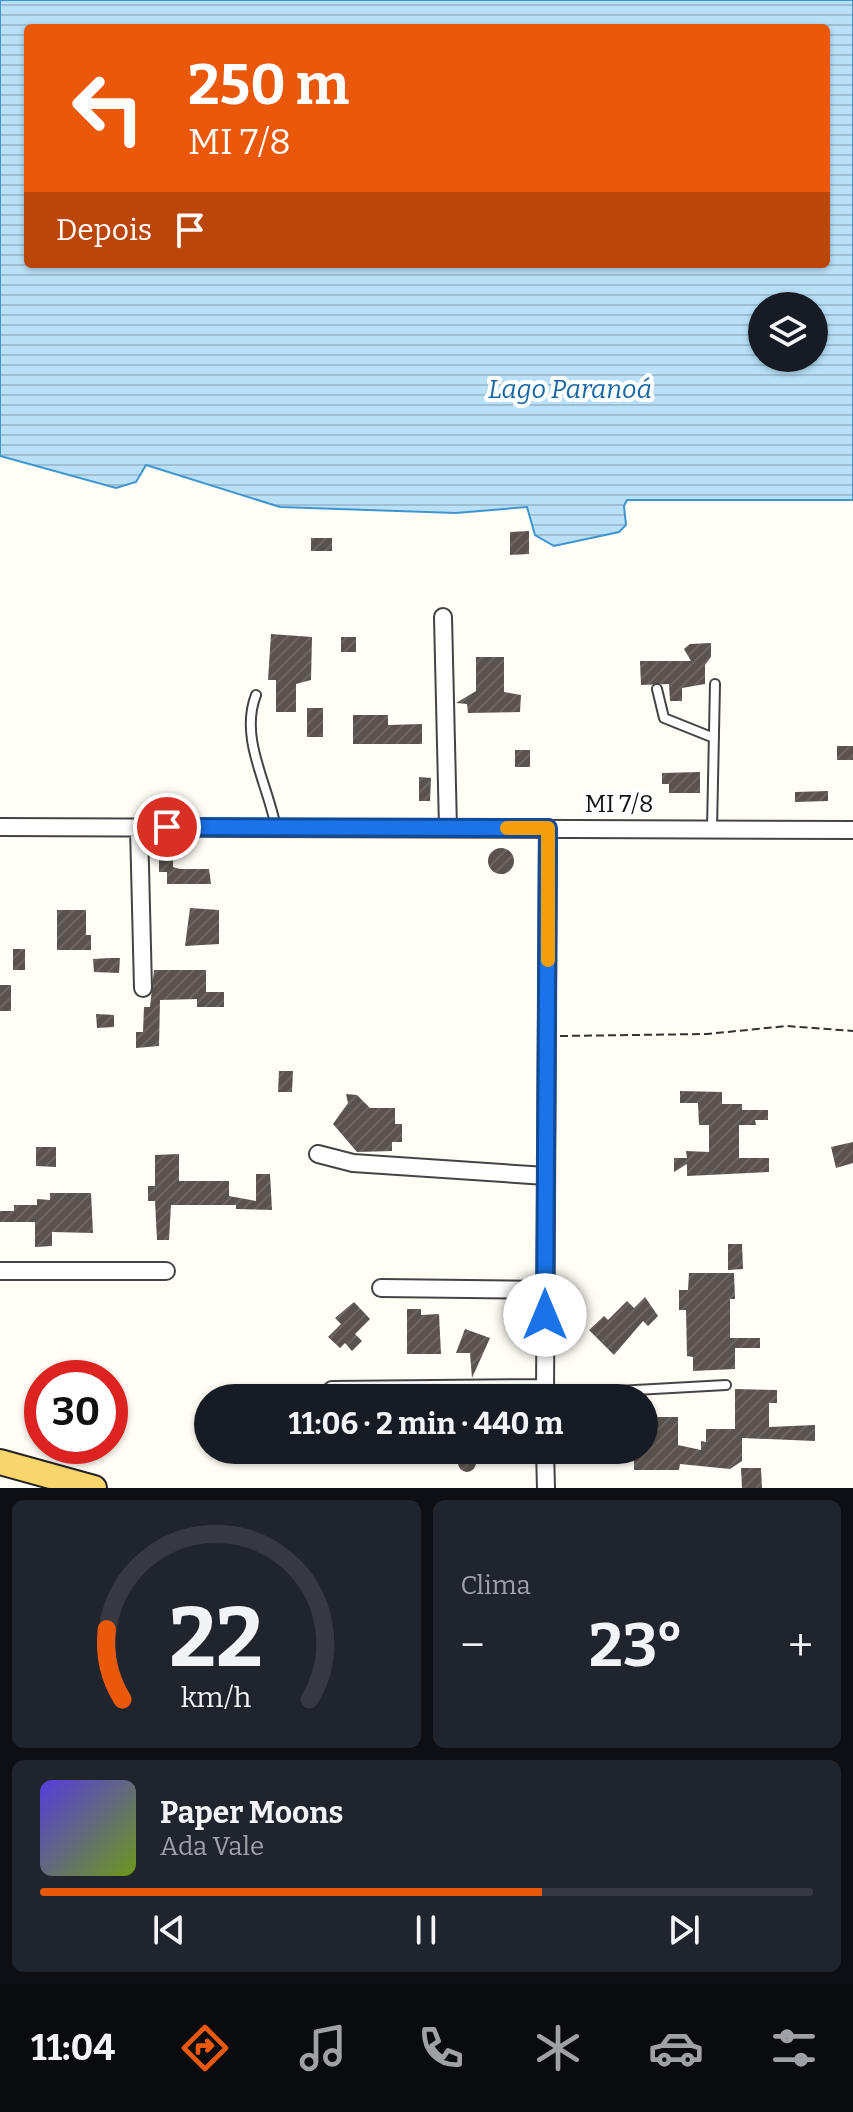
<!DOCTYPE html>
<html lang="pt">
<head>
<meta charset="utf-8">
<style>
  body { margin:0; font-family:Bitter,serif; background:#20242c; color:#f1f3f6; height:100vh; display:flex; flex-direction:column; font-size:30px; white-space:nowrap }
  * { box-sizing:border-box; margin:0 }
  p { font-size:26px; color:#9ea1a6 }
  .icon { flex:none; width:44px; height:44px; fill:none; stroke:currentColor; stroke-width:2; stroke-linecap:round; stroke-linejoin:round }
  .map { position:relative; height:1488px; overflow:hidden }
  .drawer { display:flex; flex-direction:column; gap:12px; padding:12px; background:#0d0f14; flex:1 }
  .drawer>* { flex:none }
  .banner { position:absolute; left:24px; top:24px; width:806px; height:244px; border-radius:8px; box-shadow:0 2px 6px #0004; background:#ea580c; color:#fff; overflow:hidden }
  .fabs { position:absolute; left:748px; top:292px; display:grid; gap:16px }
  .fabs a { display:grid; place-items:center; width:80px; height:80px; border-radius:50%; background:#171b24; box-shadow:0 2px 6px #0004; font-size:40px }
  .speed { position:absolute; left:24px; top:1360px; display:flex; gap:16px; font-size:40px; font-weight:700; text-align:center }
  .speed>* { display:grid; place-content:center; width:104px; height:104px; border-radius:50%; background:#171b24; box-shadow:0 2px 6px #0004; line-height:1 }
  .speed .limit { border:12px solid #d22; background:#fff; color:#111 }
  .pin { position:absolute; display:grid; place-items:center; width:68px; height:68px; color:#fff; margin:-34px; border:4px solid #fff; border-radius:50%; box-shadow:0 2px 8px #0007 }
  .me { position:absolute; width:88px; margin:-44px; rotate:0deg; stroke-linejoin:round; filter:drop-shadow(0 0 6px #0008) }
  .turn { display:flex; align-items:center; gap:28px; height:168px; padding:0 32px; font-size:36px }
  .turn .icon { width:104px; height:104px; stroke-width:2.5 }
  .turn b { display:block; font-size:56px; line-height:68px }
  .then { display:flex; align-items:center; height:76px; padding:0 32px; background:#0003; gap:16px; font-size:30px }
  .big { font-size:60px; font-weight:700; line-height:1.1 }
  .drawer .card { flex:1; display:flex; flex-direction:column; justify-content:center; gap:12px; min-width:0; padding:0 28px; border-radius:12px; background:#20242c }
  .drawer .dial { align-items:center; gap:0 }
  .dial svg { height:208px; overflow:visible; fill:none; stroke:#363941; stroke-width:7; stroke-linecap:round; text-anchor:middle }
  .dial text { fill:#f1f3f6; stroke:none }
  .song { display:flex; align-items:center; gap:24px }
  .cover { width:96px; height:96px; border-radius:12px; background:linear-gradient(135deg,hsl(250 70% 55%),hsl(80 70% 35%)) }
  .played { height:8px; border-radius:4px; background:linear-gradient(90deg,#ea580c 65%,#363941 65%) }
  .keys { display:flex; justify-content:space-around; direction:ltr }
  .heat { display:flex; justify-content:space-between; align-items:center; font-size:44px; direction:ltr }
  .drawer .tiles { flex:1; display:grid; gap:12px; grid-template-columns:1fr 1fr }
  .card:last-child { grid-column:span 2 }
  .trip { position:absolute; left:194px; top:1384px; width:464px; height:80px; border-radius:40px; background:#171b24; box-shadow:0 2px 6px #0004; font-weight:700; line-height:80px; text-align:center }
  .tabs { display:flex; height:128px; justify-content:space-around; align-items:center; background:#090b0e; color:#9ea1a6 }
  .tabs .icon { width:56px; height:56px }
  .tabs .current { color:#ea580c }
  .tabs b { font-size:36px; color:#f1f3f6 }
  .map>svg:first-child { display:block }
</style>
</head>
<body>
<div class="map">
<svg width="853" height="1488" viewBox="0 0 853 1488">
  <defs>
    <pattern id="water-rules" width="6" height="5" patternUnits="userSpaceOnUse" patternTransform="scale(2)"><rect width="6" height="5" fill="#b9e0f7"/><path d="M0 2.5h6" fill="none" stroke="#9ebfd3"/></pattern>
    <pattern id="building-hatch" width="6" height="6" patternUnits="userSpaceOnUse" patternTransform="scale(2)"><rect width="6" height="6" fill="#5a524d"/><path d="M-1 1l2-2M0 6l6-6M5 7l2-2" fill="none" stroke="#6d6662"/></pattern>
  </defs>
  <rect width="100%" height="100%" fill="#fffdf5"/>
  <path fill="url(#water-rules)" stroke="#3f96cf" stroke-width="2" fill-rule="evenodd" d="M0,0H853V500H627L624,506L626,525L619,532L554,546L535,535L527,507L456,513L280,507L146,465L136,482L116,488L0,456ZM28,28H826V264H28ZM762,306H814V358H762Z"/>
  <path fill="url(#building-hatch)" d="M529,531V554L510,555V532Z
    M311,538H332V551H311Z
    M271,634L312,637L311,680L296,684V712H276V680H268Z
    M341,637H356V652H341Z
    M711,643V657L705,665V684L682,688V701H670L669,684L641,685L640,661H691L684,649L690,644Z
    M476,657H504V692L521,695L520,712L468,713L467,704L456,703L476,691Z
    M307,708H323V737H307Z
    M353,715H388V725L422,724V744H353Z
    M837,746H853V760H837Z
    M515,750H530V767H515Z
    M700,772V793H669V784H662V773Z
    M419,777L431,778L430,801H419Z
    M828,791V801L795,802V792Z
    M488 861a13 13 0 1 1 26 0a13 13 0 1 1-26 0Z
    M159,860H173V867L180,869H209L211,884H167V872H159Z
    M190,908L219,910V944L185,946Z
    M57,910H86V935H91V950H57Z
    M13,949H25V970H13Z
    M110,958H120L119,973L94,972L93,959Z
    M154,970H206V992H224V1007H197V999L160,1000L159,1046L136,1048V1032H143L144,1007H150Z
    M0,985H11V1011H0Z
    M96,1014L114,1015V1027L97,1028Z
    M279,1071H293L292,1092H278Z
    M680,1091L722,1092V1104H742V1110H768V1120H755L756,1125H739V1158H769V1172L687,1176V1164L674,1172V1158H687L686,1151L709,1152V1125H699L698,1103H680Z
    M346,1094L357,1095L370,1108H395V1124H402V1142H392V1151L357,1152L333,1124L348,1103Z
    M853,1142V1163L836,1168L831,1147Z
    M36,1147H56V1167L36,1166Z
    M179,1154V1181H229V1196L256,1201V1174H270L272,1210L236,1209V1205H171L169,1240H157L155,1201H148V1186H155V1155Z
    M50,1193H91L93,1233L52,1232V1246L35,1247V1222H0V1211H14V1205H37V1199L50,1200Z
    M728,1244H742L743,1269L728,1270Z
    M689,1273H734L735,1299H730V1338H760V1348H735V1369L693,1371V1357L687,1356L686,1310H679V1290H688Z
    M645,1297L658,1316L648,1326L643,1321L614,1355L589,1330L604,1316L608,1320L627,1301L634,1308Z
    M354,1302L370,1319L355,1334L362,1341L352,1351L345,1343L340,1348L328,1337L341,1324L335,1318Z
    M407,1309H421V1315L439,1314L441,1354H407Z
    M465,1329L490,1338L472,1378L470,1353H456Z
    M735,1389L777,1390V1403H769V1427L815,1425V1441L742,1438V1461L730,1469L680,1464L679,1470H634V1450H644V1417H678V1445L701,1450V1441L706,1442V1429H735Z
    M458 1463a9 9 0 1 1 18 0a9 9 0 1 1-18 0Z
    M741,1468H761L762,1488H742Z"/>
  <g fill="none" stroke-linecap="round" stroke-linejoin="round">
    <defs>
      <path id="lane" d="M657,689L664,718L714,738
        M256,695C239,738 268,784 276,828
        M712,829L715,684
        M545,1395L726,1385"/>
      <path id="street" d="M443,617L448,828
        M0,827L853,830
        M139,827L143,988
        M318,1154L353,1163L546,1176
        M0,1271H166
        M381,1288L546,1290
        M332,1390L545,1388
        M545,1398L548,828
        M545,1450L546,1488"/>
      <path id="primary" d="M0,1462L94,1488"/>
    </defs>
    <use href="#lane" stroke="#444" stroke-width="12"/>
    <use href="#street" stroke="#444" stroke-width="20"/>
    <use href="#primary" stroke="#222" stroke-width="28"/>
    <path stroke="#333" stroke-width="2" stroke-dasharray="8 4" stroke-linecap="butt" d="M560,1036L707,1034L787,1026L853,1031"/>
    <use href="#lane" stroke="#fff" stroke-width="8"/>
    <use href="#street" stroke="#fff" stroke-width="16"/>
    <use href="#primary" stroke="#f9d66b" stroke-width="24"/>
  </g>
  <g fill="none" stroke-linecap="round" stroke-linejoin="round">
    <defs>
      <path id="route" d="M167,827L548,828L545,1315"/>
    </defs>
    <use href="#route" stroke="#114b97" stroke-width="20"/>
    <use href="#route" stroke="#1a73e8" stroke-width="14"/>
    <path stroke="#f59e0b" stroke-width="14" d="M507,828H548V960"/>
  </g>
  <g text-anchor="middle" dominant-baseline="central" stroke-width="8" stroke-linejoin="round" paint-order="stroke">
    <g font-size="24" fill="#111" stroke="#fff">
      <text x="619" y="804">MI 7/8</text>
    </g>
    <g font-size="26" font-style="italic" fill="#1768a6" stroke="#fff">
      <text x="570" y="389">Lago Paranoá</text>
    </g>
  </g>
</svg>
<div class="fabs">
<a><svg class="icon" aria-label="layers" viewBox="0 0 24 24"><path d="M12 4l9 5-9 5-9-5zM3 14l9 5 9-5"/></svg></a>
</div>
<div class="speed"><div class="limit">30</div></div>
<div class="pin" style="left:167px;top:827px;background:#d93025"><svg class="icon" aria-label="arrive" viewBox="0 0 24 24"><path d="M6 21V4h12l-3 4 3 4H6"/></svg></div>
<svg class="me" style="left:545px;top:1315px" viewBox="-20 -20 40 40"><circle r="19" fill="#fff"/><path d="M0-13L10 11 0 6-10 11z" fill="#1a73e8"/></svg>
<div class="trip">11:06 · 2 min · 440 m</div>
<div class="banner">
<div class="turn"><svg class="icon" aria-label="left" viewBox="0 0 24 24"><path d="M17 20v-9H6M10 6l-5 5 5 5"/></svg><div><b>250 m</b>MI 7/8</div></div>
<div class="then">Depois<svg class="icon" aria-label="arrive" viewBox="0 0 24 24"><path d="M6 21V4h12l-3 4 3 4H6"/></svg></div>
</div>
</div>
<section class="drawer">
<div class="tiles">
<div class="card dial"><svg viewBox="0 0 100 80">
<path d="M14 69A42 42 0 1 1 86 69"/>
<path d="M14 69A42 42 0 0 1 8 42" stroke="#ea580c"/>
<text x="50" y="56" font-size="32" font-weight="700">22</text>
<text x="50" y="72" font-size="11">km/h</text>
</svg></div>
<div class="card"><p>Clima</p>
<div class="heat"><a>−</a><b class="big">23°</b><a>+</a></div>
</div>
<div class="card">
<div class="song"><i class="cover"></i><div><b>Paper Moons</b><p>Ada Vale</p></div></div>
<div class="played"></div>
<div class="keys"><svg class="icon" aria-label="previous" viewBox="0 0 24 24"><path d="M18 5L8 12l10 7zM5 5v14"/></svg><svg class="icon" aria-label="pause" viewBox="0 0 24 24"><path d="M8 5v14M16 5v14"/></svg><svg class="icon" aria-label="next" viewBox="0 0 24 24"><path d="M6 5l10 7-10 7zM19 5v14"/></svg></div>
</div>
</div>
</section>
<nav class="tabs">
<b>11:04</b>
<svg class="icon current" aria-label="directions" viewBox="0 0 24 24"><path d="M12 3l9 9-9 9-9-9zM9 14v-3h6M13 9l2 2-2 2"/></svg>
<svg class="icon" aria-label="music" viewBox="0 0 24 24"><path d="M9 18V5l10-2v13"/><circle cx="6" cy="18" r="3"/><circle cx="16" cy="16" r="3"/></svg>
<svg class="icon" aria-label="phone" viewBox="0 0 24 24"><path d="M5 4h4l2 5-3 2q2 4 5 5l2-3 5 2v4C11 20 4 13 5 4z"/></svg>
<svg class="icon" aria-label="climate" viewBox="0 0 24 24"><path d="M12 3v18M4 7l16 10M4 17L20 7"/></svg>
<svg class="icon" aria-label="car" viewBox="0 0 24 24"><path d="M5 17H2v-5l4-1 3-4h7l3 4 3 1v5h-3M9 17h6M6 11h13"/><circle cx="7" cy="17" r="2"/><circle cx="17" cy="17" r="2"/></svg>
<svg class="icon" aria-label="filters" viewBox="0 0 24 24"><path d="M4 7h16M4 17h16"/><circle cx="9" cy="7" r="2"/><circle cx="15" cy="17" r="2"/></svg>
</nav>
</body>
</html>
